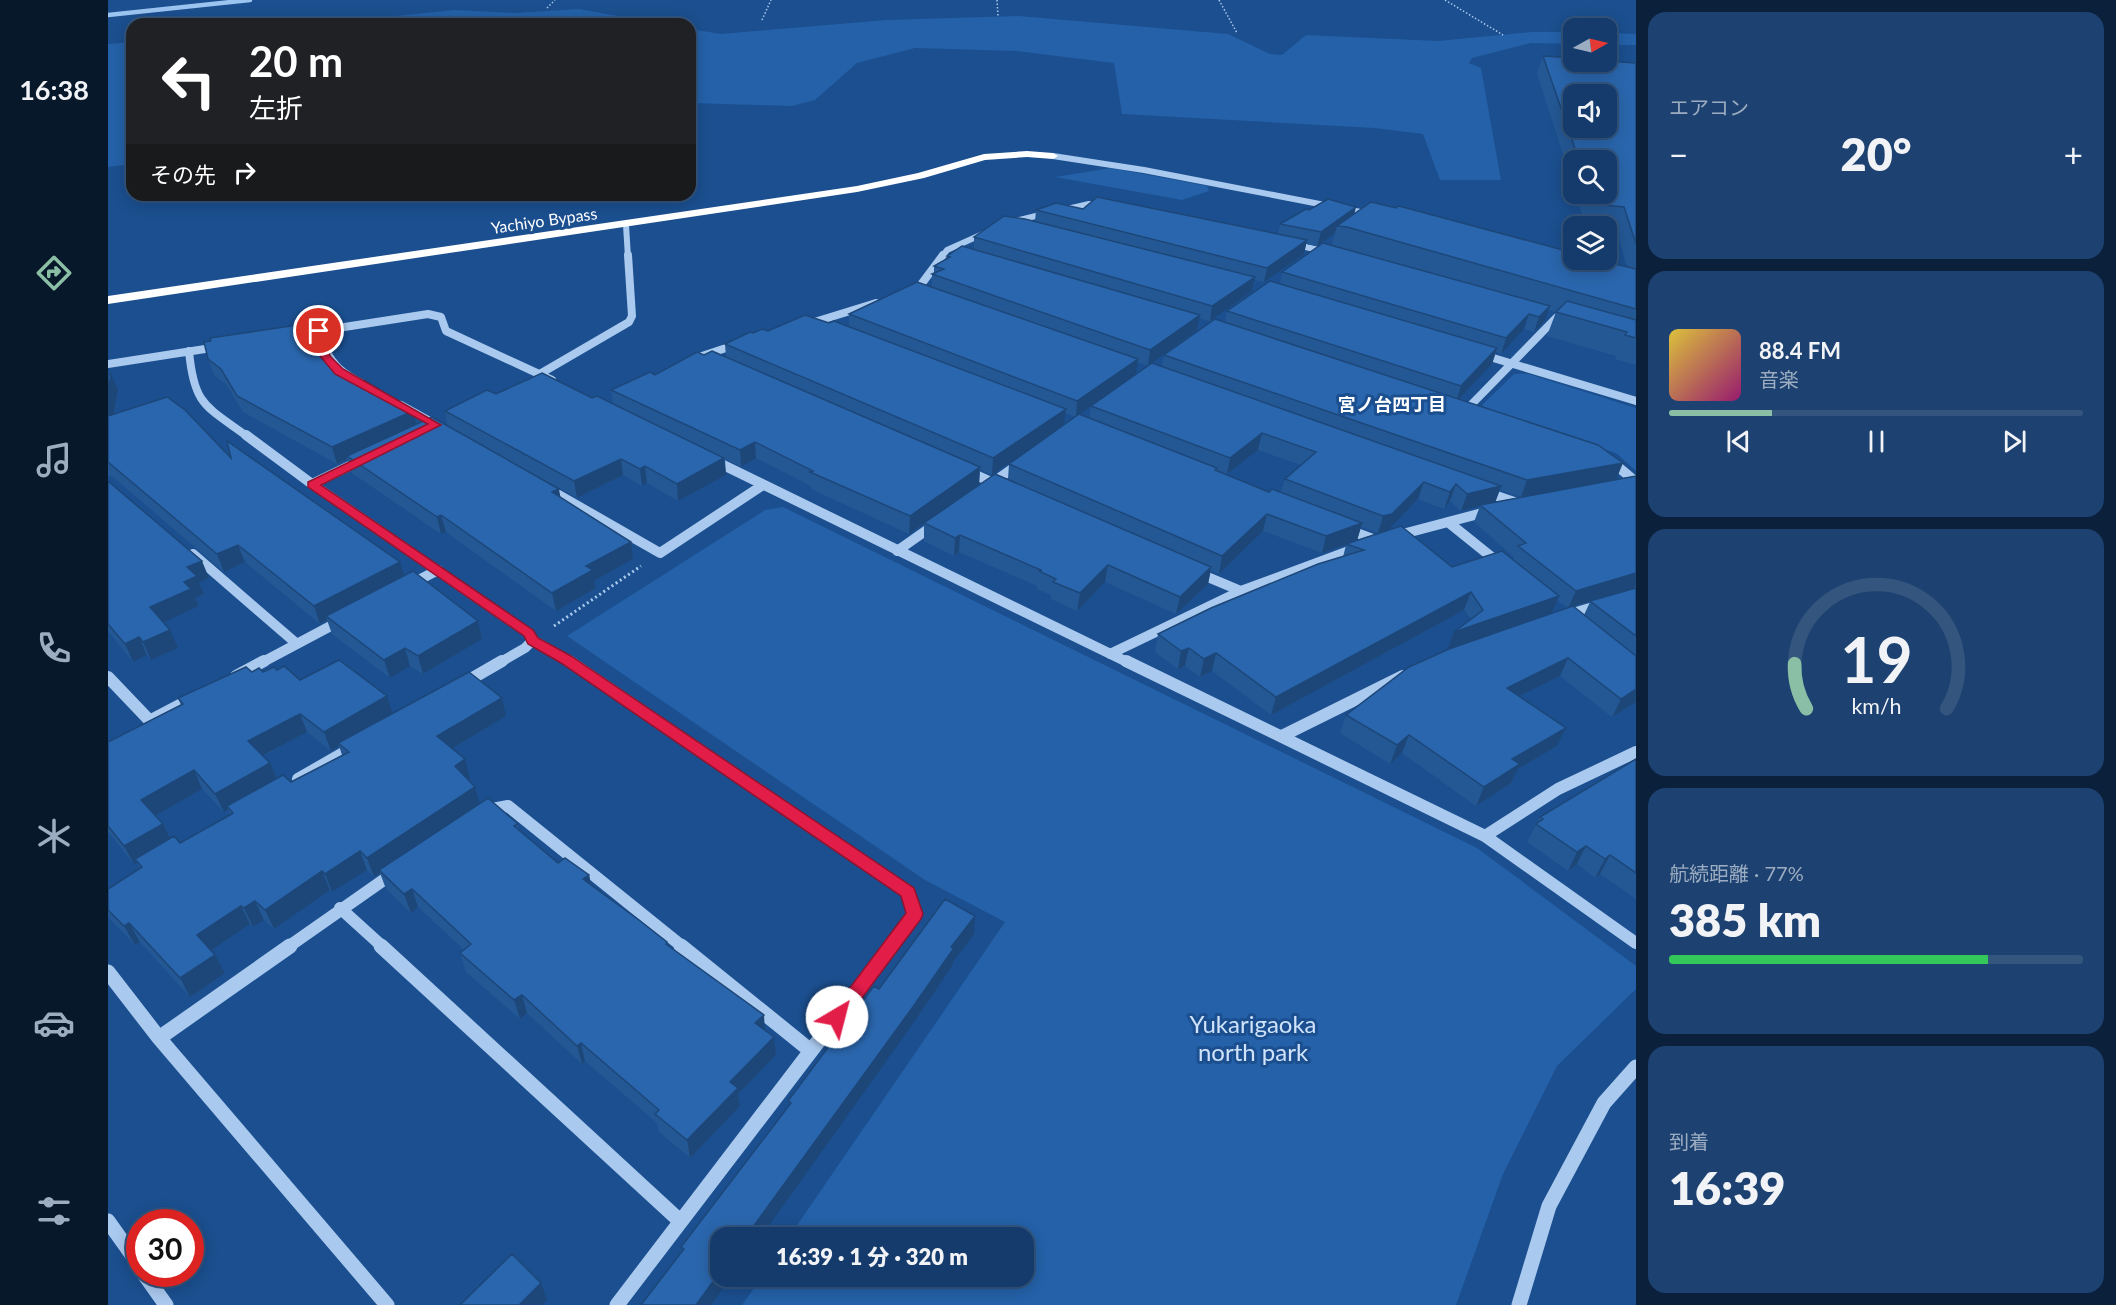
<!DOCTYPE html>
<html lang="ja">
<head>
<meta charset="utf-8">
<style>
  body { margin:0; font-family:Lato,"Noto Sans JP",sans-serif; background:#1d4271; color:#f1f3f6; height:100vh; display:flex; flex-direction:column; font-size:22px; white-space:nowrap }
  * { box-sizing:border-box; margin:0 }
  p { font-size:20px; color:#9dadc1 }
  .icon { flex:none; width:33px; height:33px; fill:none; stroke:currentColor; stroke-width:2; stroke-linecap:round; stroke-linejoin:round }
  .map { position:relative; flex:1; overflow:hidden }
  .panel { display:flex; flex-direction:column; gap:12px; padding:12px; background:#0b203b; width:480px }
  .panel>* { flex:none }
  .banner { position:absolute; left:18px; top:18px; width:570px; height:183px; border-radius:18px; box-shadow:0 3px 15px #0003,0 0 0 2px #33557e; background:#202124; color:#fff; overflow:hidden }
  .needle { width:39px; rotate:82deg }
  .buttons { position:absolute; left:1455px; top:18px; display:grid; gap:12px }
  .buttons a { display:grid; place-items:center; width:54px; height:54px; border-radius:12px; background:#143b6b; box-shadow:0 3px 15px #0003,0 0 0 2px #33557e; font-size:30px }
  .speed { position:absolute; left:18px; top:1209px; display:flex; gap:12px; font-size:30px; font-weight:700; text-align:center }
  .speed>* { display:grid; place-content:center; width:78px; height:78px; border-radius:50%; background:#143b6b; box-shadow:0 3px 15px #0003,0 0 0 2px #33557e; line-height:1 }
  .speed .limit { border:9px solid #d22; background:#fff; color:#111 }
  .pin { position:absolute; display:grid; place-items:center; width:51px; height:51px; color:#fff; margin:-26px; border:3px solid #fff; border-radius:50%; box-shadow:0 2px 6px #0007 }
  .me { position:absolute; width:66px; margin:-33px; rotate:37deg; stroke-linejoin:round; filter:drop-shadow(0 0 4px #0008) }
  .turn { display:flex; align-items:center; gap:21px; height:126px; padding:0 24px; font-size:27px }
  .turn .icon { width:78px; height:78px; stroke-width:2.5 }
  .turn b { display:block; font-size:42px; line-height:51px }
  .then { display:flex; align-items:center; height:57px; padding:0 24px; background:#0003; gap:12px; font-size:22px }
  .big { font-size:45px; font-weight:800; line-height:1.1 }
  .panel .tile { flex:1; display:flex; flex-direction:column; justify-content:center; gap:9px; min-width:0; padding:0 21px; border-radius:18px; background:#1d4271 }
  .panel .dial { align-items:center; gap:0 }
  .dial svg { height:156px; overflow:visible; fill:none; stroke:#33557e; stroke-width:7; stroke-linecap:round; text-anchor:middle }
  .dial text { fill:#f1f3f6; stroke:none }
  .song { display:flex; align-items:center; gap:18px }
  .cover { width:72px; height:72px; border-radius:9px; background:linear-gradient(135deg,hsl(50 70% 55%),hsl(320 70% 35%)) }
  .played { height:6px; border-radius:3px; background:linear-gradient(90deg,#8abfa5 25%,#33557e 25%) }
  .keys { display:flex; justify-content:space-around; direction:ltr }
  .heat { display:flex; justify-content:space-between; align-items:center; font-size:33px; direction:ltr }
  .charge { height:9px; border-radius:4px; background:linear-gradient(90deg,#34c759 77%,#33557e 0) }
  .trip { position:absolute; left:602px; top:1227px; width:324px; height:60px; border-radius:18px; background:#143b6b; box-shadow:0 3px 15px #0003,0 0 0 2px #33557e; font-weight:800; line-height:60px; text-align:center }
  main { display:flex; flex:1; min-height:0 }
  .tabs { display:flex; flex-direction:column; width:108px; justify-content:space-around; align-items:center; background:#08182b; color:#9dadc1 }
  .tabs .icon { width:42px; height:42px }
  .tabs .on { color:#8abfa5 }
  .tabs b { font-size:27px; color:#f1f3f6 }
  .map>svg:first-child { display:block }
</style>
</head>
<body>
<main>
<nav class="tabs">
<b>16:38</b>
<svg class="icon on" aria-label="directions" viewBox="0 0 24 24"><path d="M12 3l9 9-9 9-9-9zM9 14v-3h6M13 9l2 2-2 2"/></svg>
<svg class="icon" aria-label="music" viewBox="0 0 24 24"><path d="M9 18V5l10-2v13"/><circle cx="6" cy="18" r="3"/><circle cx="16" cy="16" r="3"/></svg>
<svg class="icon" aria-label="phone" viewBox="0 0 24 24"><path d="M5 4h4l2 5-3 2q2 4 5 5l2-3 5 2v4C11 20 4 13 5 4z"/></svg>
<svg class="icon" aria-label="climate" viewBox="0 0 24 24"><path d="M12 3v18M4 7l16 10M4 17L20 7"/></svg>
<svg class="icon" aria-label="car" viewBox="0 0 24 24"><path d="M5 17H2v-5l4-1 3-4h7l3 4 3 1v5h-3M9 17h6M6 11h13"/><circle cx="7" cy="17" r="2"/><circle cx="17" cy="17" r="2"/></svg>
<svg class="icon" aria-label="filters" viewBox="0 0 24 24"><path d="M4 7h16M4 17h16"/><circle cx="9" cy="7" r="2"/><circle cx="15" cy="17" r="2"/></svg>
</nav>
<div class="map">
<svg width="1528" height="1305" viewBox="0 0 1528 1305">
  <rect width="100%" height="100%" fill="#1b4f8f"/>
  <path fill="#2461a8" d="M471,9L554,24H210L346,10L407,13Z
    M911,16L1120,34L1162,54L1174,55L1198,35L1330,41L1424,32H1465L1466,44L1423,43L1364,58L1361,63L1373,68L1393,180H1332L1315,134L1266,128L1014,114L1006,63L907,51L807,48L749,63L707,100L684,106L582,103V29L613,34L778,20Z
    M1499,33L1528,34V45H1499Z
    M24,42V164L0,167V44Z
    M1003,168L1099,186L1101,191L1074,200L947,177Z
    M1406,374H1420L1528,408V471L1508,453L1381,413L1374,405Z
    M675,507L1369,848L1528,966V989L1449,1066L1395,1174L1348,1305H634L654,1277L915,1276V1238L681,1237L897,922L817,880L459,636L657,510Z"/>
  <g fill="none" stroke-linecap="round" stroke-linejoin="round">
    <path stroke="#9cc4f0" stroke-width="4.5" d="M0,15L142,0"/>
    <path stroke="#a9c9ee" stroke-width="1.5" stroke-dasharray="1.5 2" stroke-linecap="butt" d="M889,0L890,16
      M1111,0L1129,33
      M1337,0L1395,35
      M439,8L447,0
      M654,20L663,0"/>
    <path stroke="#a9c9ee" stroke-width="3" stroke-dasharray="2 3" stroke-linecap="butt" d="M446,626L533,566"/>
    <path stroke="#a9c9ee" stroke-width="6" d="M945,156L1036,170L1263,214
      M955,210L981,204L993,206
      M903,222L940,213
      M518,225L520,257
      M1185,244L1219,252
      M834,257L839,250L877,233"/>
    <path stroke="#a9c9ee" stroke-width="8" d="M803,292L809,290L835,255
      M700,324L768,303
      M211,331C221,366 233,373 264,389
      M185,335L320,314L333,317L338,331L444,380
      M81,351C86,406 98,406 140,437
      M1372,354L1528,401
      M594,356L630,344
      M0,364L110,347
      M430,375L521,322L524,316L520,255
      M293,405L329,425
      M1358,410L1448,318"/>
    <path stroke="#a9c9ee" stroke-width="10" d="M138,435L204,484L420,633L425,640L464,663
      M605,460L1021,663
      M1502,460L1528,482
      M859,471L892,486
      M204,484L254,460
      M883,484L911,464
      M442,490L552,553L655,485
      M1377,492L1409,503
      M1340,522L1391,563
      M1238,529L1270,541
      M1287,536L1382,511
      M789,551L826,525
      M85,554L189,644
      M1090,573L1133,591
      M303,584L330,570
      M1458,615L1492,605
      M1002,654L1133,591L1249,548
      M153,663L234,620
      M391,663L417,648L425,640"/>
    <path stroke="#a9c9ee" stroke-width="12" d="M461,661L801,893L807,914L782,947
      M1018,661L1377,836L1528,943
      M128,676L156,661
      M0,677L42,721
      M356,683L394,661
      M43,720L85,698
      M1174,736L1295,676
      M190,779L244,748
      M379,810L400,806L575,947
      M1377,836L1450,789L1528,752
      M232,908L275,947
      M180,947L287,872"/>
    <path stroke="#a9c9ee" stroke-width="15" d="M273,946L572,1221
      M573,946L703,1051
      M0,972L51,1038L279,1305
      M51,1038L182,946
      M0,1221L32,1266
      M36,1274L58,1305
      M509,1305L783,946
      M1411,1305L1441,1206L1496,1103L1528,1067"/>
    <path fill="#fff" fill-rule="evenodd" d="M919,151L945,153L950,156L945,159L919,157L877,160L816,178L749,192L0,304V296L749,186L810,173L876,154Z"/>
  </g>
  <path fill="#245895" fill-rule="evenodd" d="M1435,56L1528,63V365L1507,359L1508,356L1439,336L1448,312L1441,310L1437,321L1426,332L1416,329L1393,354L1388,352L1384,364L1351,399L1509,479L1528,476V702L1504,717L1452,676L1411,696L1458,728L1449,746L1410,769L1403,783L1368,806L1294,753L1282,764L1232,733L1238,715L1339,650L1346,632L1363,619L1356,610L1163,715L1104,671L1092,677L1077,666L1070,669L1047,652L1050,634L1235,557L1238,545L1214,553L1155,531L1111,574L1103,570L1100,584L1068,614L997,582L969,611L943,599V595L929,589V586L851,552L846,556L816,541V523L900,479L901,464L948,431L884,475L872,469L871,484L801,534L703,489V486L648,458L633,467L617,459L618,475L570,501L539,483L534,486L515,475L469,498L365,441L452,498L523,542L525,559L486,581L488,588L448,611L338,532L333,534L244,473L239,459L229,464L135,412L118,384L106,375L100,359L202,343L233,374L305,411L308,424L340,427L337,411L388,394L484,398L505,404L503,390L547,375L596,355L618,358L617,344L645,333L721,323L741,326V314L824,287V274H826V266L839,259V256L866,249V237L927,221L928,210L975,209L1170,234L1172,224L1201,210L1247,214L1519,267L1508,229L1498,228V226H1478L1467,194H1498V160H1466V188L1429,74ZM1227,233L1224,245L1174,272L1172,284L1119,311L1117,323L1056,355L1054,367L1028,374L1029,362L1040,366L1089,330L1091,318L1102,321L1144,291L1146,280L1156,282L1196,254L1198,244L1209,246ZM983,406L981,418L972,414ZM957,413L967,417L956,425ZM1150,450L1193,465L1177,479L1173,492H1161L1109,471L1119,474ZM1392,490L1413,497L1387,502ZM1310,499L1336,509L1342,501L1353,511L1372,506L1366,522L1406,557L1405,560L1344,567L1279,530ZM1253,527L1270,533L1249,540ZM1449,600L1460,608L1384,634L1444,613ZM1482,602L1476,615L1466,607Z
    M0,374H3L10,390L6,414L123,458L296,576L370,621L374,639L315,674L302,666L282,678L224,634L219,620L212,624L137,562L116,572L5,477L0,476Z
    M0,481L101,578L91,583L96,594L87,598L91,606L56,622L70,648L43,660L39,655L25,662L0,631Z
    M169,670L192,680L285,713L394,698L398,716L344,749L362,778L360,779L372,804L410,824L411,830L450,863L481,875L483,885L560,946L657,1030L666,1037L668,1055L630,1094L632,1106L582,1158L551,1132L549,1123L477,1061L474,1064L419,1013L412,1019L358,972L352,953L356,950L310,907L303,913L278,889L272,873L266,877L259,870L224,892L222,890L166,929L156,920L145,927L142,924L103,950L107,955L117,973L82,997L32,942L27,945L0,917V889L32,868L29,863L26,864L0,832V742L73,705L70,698L144,672ZM199,732L223,751L231,746L234,755L183,782L169,778L162,763L155,756ZM94,789L116,812L120,810L122,814L72,843L62,838L55,824L48,815Z
    M1528,759V899L1492,874L1487,878L1469,864L1460,871L1419,842L1432,817Z"/>
  <path fill="#1d4779" d="M1248,207L1245,220L1229,226L1227,233L1209,246L1213,232Z
    M1199,240L1196,254L1156,282L1159,268Z
    M1147,277L1144,291L1102,321L1104,306Z
    M1442,306L1437,321L1426,332L1431,317Z
    M1421,314L1416,329L1393,354L1398,338Z
    M1092,315L1089,330L1040,366L1042,350Z
    M1389,348L1384,364L1348,402L1353,386Z
    M1030,359L1028,374L968,417L969,401Z
    M3,374L10,390L2,434L0,428V392Z
    M958,409L956,425L884,475L885,458Z
    M305,411L309,427L239,456V459L229,464L224,447Z
    M1154,433L1150,450L1119,474L1122,458Z
    M647,442L648,458L633,467L632,450Z
    M616,458L618,475L570,501L569,484Z
    M513,459L515,475L469,498L466,481Z
    M1515,463L1508,480L1413,497L1419,480Z
    M537,466L539,483L534,486L532,469Z
    M872,467L871,484L801,534L802,516Z
    M1316,482L1310,499L1279,531L1270,533L1275,516Z
    M1348,484L1342,501L1336,509L1342,492Z
    M1393,486L1387,503L1372,505V506L1353,511L1359,494Z
    M451,489L454,506L444,492Z
    M1159,514L1155,531L1111,574L1114,556Z
    M333,515L338,532L333,534L329,517Z
    M1254,523L1249,541L1214,553L1218,536Z
    M852,535L851,552L846,556L847,538Z
    M523,542L525,559L486,581L488,588L448,611L444,593L478,566Z
    M130,545L137,562L116,572L109,554Z
    M94,561L101,578L91,583L96,594L87,598L91,606L50,625L42,607L79,567Z
    M292,562L297,579L218,616L219,620L212,624L206,606Z
    M1000,565L997,582L969,611L972,593Z
    M1103,567L1100,584L1068,614L1072,597Z
    M1528,573V585L1526,589L1460,608L1468,591Z
    M1363,592L1356,610L1163,715L1168,697Z
    M1451,596L1444,613L1339,650L1346,632Z
    M370,621L374,639L315,674L310,656Z
    M62,630L70,648L43,660L35,642Z
    M31,637L39,655L25,662L17,644Z
    M297,648L302,666L282,678L276,660Z
    M1081,648L1077,666L1070,669L1073,651Z
    M1108,653L1104,671L1092,677L1096,659Z
    M1460,658L1452,676L1391,706L1399,688Z
    M1528,689V702L1504,717L1513,699Z
    M279,696L285,714L230,743L231,746L223,751L216,732Z
    M394,698L398,716L335,754L329,736Z
    M192,714L199,732L148,759L140,741Z
    M1458,728L1449,746L1410,769L1403,783L1368,806L1376,787L1404,759Z
    M1301,735L1294,753L1282,764L1289,745Z
    M357,759L362,778L352,784L347,766Z
    M162,763L170,781L119,806L120,810L116,812L107,794Z
    M86,770L94,789L43,818L33,800Z
    M367,787L372,805L271,870L272,873L266,877L259,858Z
    M55,824L64,842L27,859L29,863L26,864L16,846Z
    M1478,846L1469,864L1460,871L1469,852Z
    M252,851L259,870L224,892L217,874Z
    M1502,855L1492,874L1487,878L1497,859Z
    M214,871L222,890L166,929L157,910Z
    M481,875L485,894L475,879Z
    M304,889L310,907L303,913L296,894Z
    M147,901L156,920L145,927L136,908Z
    M133,906L142,924L99,953L89,935Z
    M867,916L866,934L845,962L844,966L806,1022L652,1238H637L843,947Z
    M21,923L32,942L27,945L16,926Z
    M107,955L117,973L82,997L72,978Z
    M414,995L419,1013L412,1019L406,1000Z
    M656,1015L657,1033L647,1023Z
    M666,1037L668,1055L630,1094L632,1106L582,1158L579,1140L622,1082Z
    M473,1043L477,1061L474,1064L469,1046Z
    M612,1272V1276H624L603,1305H588Z
    M433,1283L439,1300L434,1305H411Z"/>
  <path fill="#2a66ad" stroke="#1d4779" stroke-width="1.5" fill-rule="evenodd" d="M1435,56L1466,58V62H1498V61L1528,63V244L1516,207L1485,204L1482,194H1498V160H1471ZM1466,94H1498V128H1466Z
    M989,197L1199,240L1159,268L928,210L948,203L975,209Z
    M1220,199L1248,207L1213,232L1172,224L1198,209L1201,210Z
    M1263,202L1288,208L1291,206L1466,253V260H1491L1528,269V309L1239,227L1229,226Z
    M896,216L917,219L1147,277L1104,306L866,237Z
    M1215,243L1442,306L1431,317L1421,314L1398,338L1174,272Z
    M854,246L1092,315L1042,350L824,274L836,269L826,266L842,257L839,256Z
    M1162,281L1389,348L1353,386L1119,311Z
    M809,282L1030,359L969,401L741,314Z
    M1459,301L1528,320V338L1517,335L1519,332L1448,312Z
    M697,315L721,323L726,321L958,409L885,458L617,344L642,332L645,333L654,329L660,331Z
    M1107,319L1490,445L1515,463L1419,480L1056,355Z
    M196,324L202,343L233,374L237,372L251,382L257,380L305,411L224,447L129,396L113,369L100,359L96,342L103,341L102,338Z
    M604,351L872,467L802,516L702,472L705,471L647,442L632,450L503,390L542,372L547,375L589,352L596,355Z
    M1044,363L1393,486L1359,494L1348,484L1342,492L1316,482L1284,514L1275,516L1177,479L1208,452L1154,433L1122,458L983,406Z
    M434,373L484,398L489,396L616,458L569,484L537,466L532,469L513,459L466,481L337,411L379,390L388,394Z
    M3,374L0,392V375Z
    M59,397L77,410L123,458L119,441L292,562L206,606L130,545L109,554L0,462V416Z
    M971,414L1109,468L1107,470L1161,492L1164,489L1254,523L1218,536L1159,514L1114,556L901,464Z
    M324,417L451,489L444,492L523,542L478,566L485,570L444,593L333,515L329,517L239,456Z
    M887,474L1103,567L1072,597L1000,565L972,593L945,582L948,579L931,571L933,570L852,535L847,538L816,523Z
    M1528,476V573L1468,591L1410,546L1418,543L1372,505Z
    M0,481L94,561L79,567L89,576L76,582L83,589L42,607L62,630L35,642L31,637L17,644L0,624Z
    M1293,526L1344,567L1394,551L1451,596L1346,632L1375,610L1363,592L1168,697L1108,653L1096,659L1081,648L1073,651L1050,634L1103,608L1210,564L1256,550L1238,544Z
    M305,571L370,621L310,656L297,648L276,660L218,616Z
    M1528,588V636L1482,601Z
    M1465,606L1528,656V689L1513,699L1460,658L1399,688L1458,728L1404,759L1412,764L1376,787L1301,735L1289,745L1238,715L1301,667L1341,649Z
    M231,660L279,696L216,732L192,714L140,741L162,763L107,794L86,770L33,800L55,824L16,846L0,826V742L75,704L70,698L138,667L144,672L151,668L155,672L166,667L169,670L176,666L192,680Z
    M361,672L394,698L329,736L357,759L347,766L367,787L259,858L252,851L217,874L214,871L157,910L147,901L136,908L133,906L89,935L107,955L72,978L21,923L16,926L0,910V889L34,867L27,859L66,836L72,843L122,815L125,813L119,806L175,775L183,782L241,752L230,743Z
    M1528,759V873L1502,855L1497,859L1478,846L1469,852L1428,824L1435,819L1432,817Z
    M380,798L410,824L406,826L450,863L457,858L481,875L475,879L531,920L559,942L558,944L656,1015L647,1023L666,1037L622,1082L630,1088L579,1140L547,1114L551,1110L473,1043L469,1046L414,995L406,1000L352,953L363,944L304,889L296,894L271,870Z
    M837,899L867,916L843,947L846,948L807,1004L637,1238H612V1272L588,1305H533L576,1249L573,1247L683,1103L680,1101L766,986L771,989Z
    M404,1254L433,1283L411,1305H352Z"/>
  <path fill="#e11d48" stroke="#92132f" stroke-width="1.5" d="M211,328L216,331L222,356L235,369L333,425L213,485L425,630L430,638L463,656L806,888L815,914L813,919L736,1022L729,1024L723,1022L720,1017L798,913L793,896L453,663L420,644L416,636L200,487V482L320,424L227,374L212,356L206,331Z"/>
  <g text-anchor="middle" dominant-baseline="central" stroke-width="6" stroke-linejoin="round" paint-order="stroke">
    <g font-size="16" fill="#fff" stroke="#1b4f8f">
      <text transform="translate(436 220) rotate(-8)">Yachiyo Bypass</text>
    </g>
    <g font-size="18" font-weight="bold" fill="#fff" stroke="#1b4f8f">
      <text x="1284" y="404">宮ノ台四丁目</text>
    </g>
    <g font-size="24" fill="#cfe3fa" stroke="#1b4f8f">
      <text x="1145" y="1023">Yukarigaoka<tspan x="1145" dy="28">north park</tspan></text>
    </g>
  </g>
</svg>
<div class="buttons">
<a><svg class="needle" viewBox="-14 -14 28 28"><path d="M0-13l5 13h-10z" fill="#e53935"/><path d="M0 13l5-13h-10z" fill="#9dadc1"/></svg></a>
<a><svg class="icon" aria-label="sound" viewBox="0 0 24 24"><path d="M4 9h4l5-4v14l-5-4H4zM17 9q2 3 0 6"/></svg></a>
<a><svg class="icon" aria-label="search" viewBox="0 0 24 24"><circle cx="10" cy="10" r="6"/><path d="M15 15l6 6"/></svg></a>
<a><svg class="icon" aria-label="layers" viewBox="0 0 24 24"><path d="M12 4l9 5-9 5-9-5zM3 14l9 5 9-5"/></svg></a>
</div>
<div class="speed"><div class="limit">30</div></div>
<div class="pin" style="left:211px;top:331px;background:#d93025"><svg class="icon" aria-label="arrive" viewBox="0 0 24 24"><path d="M6 21V4h12l-3 4 3 4H6"/></svg></div>
<svg class="me" style="left:729px;top:1017px" viewBox="-20 -20 40 40"><circle r="19" fill="#fff"/><path d="M0-13L10 11 0 6-10 11z" fill="#e11d48"/></svg>
<div class="trip">16:39 · 1 分 · 320 m</div>
<div class="banner">
<div class="turn"><svg class="icon" aria-label="left" viewBox="0 0 24 24"><path d="M17 20v-9H6M10 6l-5 5 5 5"/></svg><div><b>20 m</b>左折</div></div>
<div class="then">その先<svg class="icon" aria-label="right" viewBox="0 0 24 24"><path d="M7 20v-9h11M14 6l5 5-5 5"/></svg></div>
</div>
</div>
<section class="panel">
<div class="tile"><p>エアコン</p>
<div class="heat"><a>−</a><b class="big">20°</b><a>+</a></div>
</div>
<div class="tile">
<div class="song"><i class="cover"></i><div><b>88.4 FM</b><p>音楽</p></div></div>
<div class="played"></div>
<div class="keys"><svg class="icon" aria-label="previous" viewBox="0 0 24 24"><path d="M18 5L8 12l10 7zM5 5v14"/></svg><svg class="icon" aria-label="pause" viewBox="0 0 24 24"><path d="M8 5v14M16 5v14"/></svg><svg class="icon" aria-label="next" viewBox="0 0 24 24"><path d="M6 5l10 7-10 7zM19 5v14"/></svg></div>
</div>
<div class="tile dial"><svg viewBox="0 0 100 80">
<path d="M14 69A42 42 0 1 1 86 69"/>
<path d="M14 69A42 42 0 0 1 8 46" stroke="#8abfa5"/>
<text x="50" y="56" font-size="32" font-weight="700">19</text>
<text x="50" y="72" font-size="11">km/h</text>
</svg></div>
<div class="tile"><p>航続距離 · 77%</p><b class="big">385 km</b><div class="charge"></div></div>
<div class="tile"><p>到着</p><b class="big">16:39</b></div>
</section>
</main>
</body>
</html>
